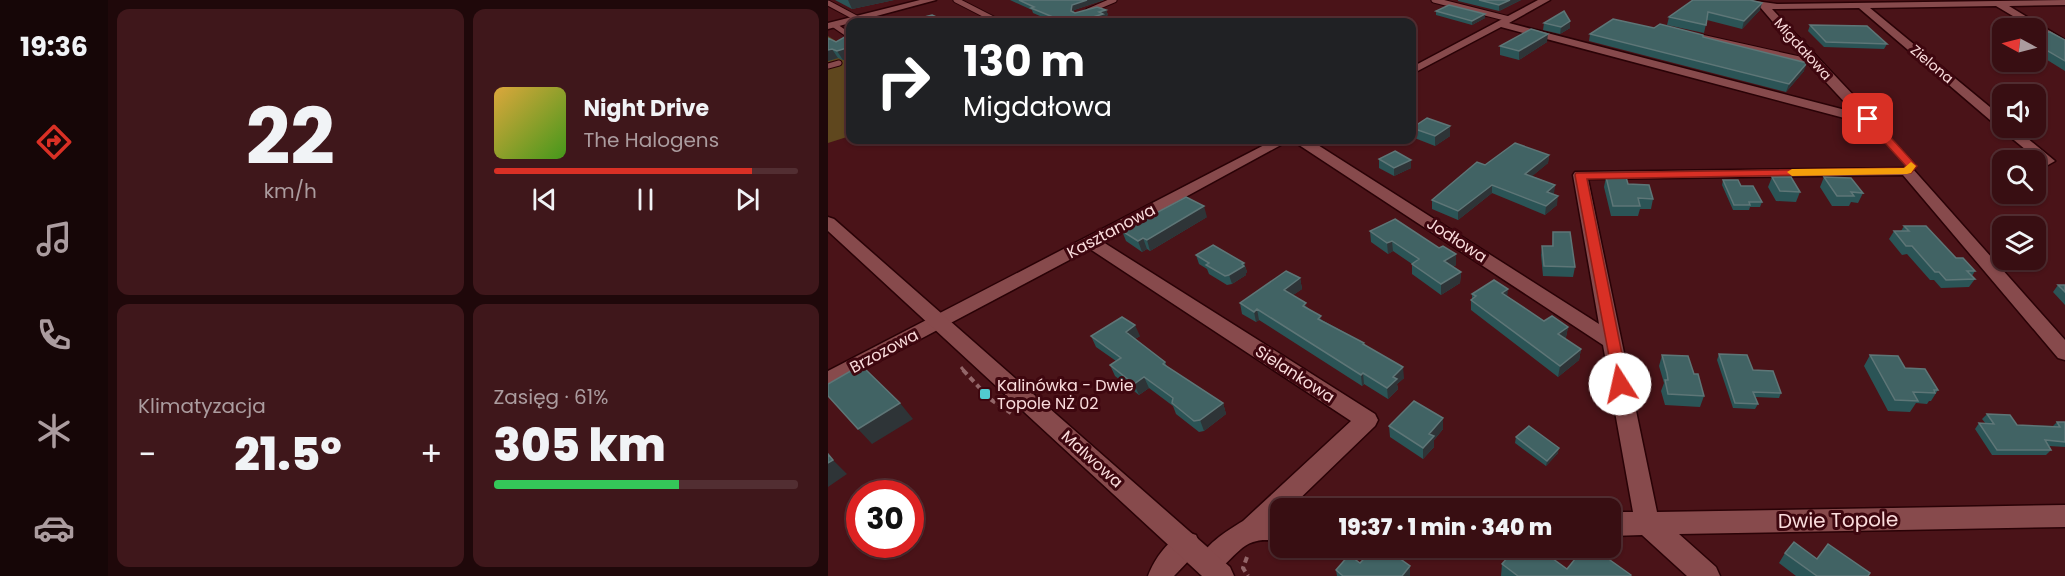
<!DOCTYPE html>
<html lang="pl">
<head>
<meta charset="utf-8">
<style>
  body { margin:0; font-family:Poppins,sans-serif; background:#3f171b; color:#f1f3f6; height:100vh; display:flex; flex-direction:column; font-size:22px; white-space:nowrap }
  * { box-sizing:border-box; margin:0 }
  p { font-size:20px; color:#ab9c9f }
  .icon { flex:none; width:33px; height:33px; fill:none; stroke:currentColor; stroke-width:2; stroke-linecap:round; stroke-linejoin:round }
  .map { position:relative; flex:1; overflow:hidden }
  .panel { display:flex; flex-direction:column; gap:9px; padding:9px; background:#1f080a; width:720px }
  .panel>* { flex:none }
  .guide { position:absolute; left:18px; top:18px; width:570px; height:126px; border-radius:12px; box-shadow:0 2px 4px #0004,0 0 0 2px #522e32; background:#202124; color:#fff; overflow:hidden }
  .needle { width:39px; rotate:277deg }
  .controls { position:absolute; left:1164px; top:18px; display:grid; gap:12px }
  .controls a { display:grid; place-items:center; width:54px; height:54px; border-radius:12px; background:#380e12; box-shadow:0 2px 4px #0004,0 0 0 2px #522e32; font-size:30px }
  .speed { position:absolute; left:18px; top:480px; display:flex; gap:12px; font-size:30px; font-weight:700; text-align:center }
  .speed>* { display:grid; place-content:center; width:78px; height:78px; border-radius:50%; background:#380e12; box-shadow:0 2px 4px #0004,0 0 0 2px #522e32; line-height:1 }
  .speed .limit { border:9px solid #d22; background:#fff; color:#111 }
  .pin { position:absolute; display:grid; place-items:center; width:51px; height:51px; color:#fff; margin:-26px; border-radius:12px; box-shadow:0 3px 9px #0006 }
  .me { position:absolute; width:66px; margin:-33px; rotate:350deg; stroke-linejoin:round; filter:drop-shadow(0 0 4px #0008) }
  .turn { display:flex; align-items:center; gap:21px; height:126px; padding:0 18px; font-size:27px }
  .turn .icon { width:78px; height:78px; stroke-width:2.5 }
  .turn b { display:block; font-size:42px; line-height:51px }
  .big { font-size:45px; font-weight:800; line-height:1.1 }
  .panel .widget { flex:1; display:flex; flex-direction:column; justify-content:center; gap:9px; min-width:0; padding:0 21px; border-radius:12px; background:#3f171b }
  .panel .dial { align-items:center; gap:0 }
  .dial b { font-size:78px; line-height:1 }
  .song { display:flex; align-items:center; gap:18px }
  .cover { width:72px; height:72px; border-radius:9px; background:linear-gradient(135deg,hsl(40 70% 55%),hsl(100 70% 35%)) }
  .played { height:6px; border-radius:3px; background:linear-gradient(90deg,#d93025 85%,#522e32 85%) }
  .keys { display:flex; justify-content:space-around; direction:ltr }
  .heat { display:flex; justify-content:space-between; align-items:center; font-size:33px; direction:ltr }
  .charge { height:9px; border-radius:4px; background:linear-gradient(90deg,#34c759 61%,#522e32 0) }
  .panel .tiles { flex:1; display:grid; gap:9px; grid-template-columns:repeat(2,1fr) }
  .trip { position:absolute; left:442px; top:498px; width:351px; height:60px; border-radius:12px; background:#380e12; box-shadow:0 2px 4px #0004,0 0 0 2px #522e32; font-weight:800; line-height:60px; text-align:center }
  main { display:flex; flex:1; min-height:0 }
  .dock { display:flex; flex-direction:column; width:108px; justify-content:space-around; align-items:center; background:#160607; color:#ab9c9f }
  .dock .icon { width:42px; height:42px }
  .dock .current { color:#d93025 }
  .dock b { font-size:27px; color:#f1f3f6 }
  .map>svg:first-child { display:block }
</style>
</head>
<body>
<main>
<nav class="dock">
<b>19:36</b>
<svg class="icon current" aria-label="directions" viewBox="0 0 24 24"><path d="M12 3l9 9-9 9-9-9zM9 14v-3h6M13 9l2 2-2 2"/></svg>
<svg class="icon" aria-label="music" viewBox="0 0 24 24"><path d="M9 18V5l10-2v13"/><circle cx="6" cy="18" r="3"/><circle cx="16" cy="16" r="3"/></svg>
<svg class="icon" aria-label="phone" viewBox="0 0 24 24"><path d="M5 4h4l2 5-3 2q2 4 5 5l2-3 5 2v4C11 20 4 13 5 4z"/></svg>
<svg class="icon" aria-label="climate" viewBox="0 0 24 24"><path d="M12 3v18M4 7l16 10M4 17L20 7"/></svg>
<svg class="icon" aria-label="car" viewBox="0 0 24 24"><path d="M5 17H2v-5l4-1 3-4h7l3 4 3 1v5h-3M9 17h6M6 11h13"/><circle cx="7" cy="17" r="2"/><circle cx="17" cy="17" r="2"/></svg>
</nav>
<section class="panel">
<div class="tiles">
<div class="widget dial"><b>22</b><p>km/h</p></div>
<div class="widget">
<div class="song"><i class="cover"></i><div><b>Night Drive</b><p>The Halogens</p></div></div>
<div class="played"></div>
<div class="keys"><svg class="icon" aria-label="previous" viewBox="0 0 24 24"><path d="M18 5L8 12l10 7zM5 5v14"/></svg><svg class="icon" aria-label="pause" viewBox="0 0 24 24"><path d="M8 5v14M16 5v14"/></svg><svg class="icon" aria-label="next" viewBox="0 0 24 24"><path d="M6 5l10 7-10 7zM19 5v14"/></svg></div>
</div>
<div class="widget"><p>Klimatyzacja</p>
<div class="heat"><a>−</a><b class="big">21.5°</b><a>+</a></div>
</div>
<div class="widget"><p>Zasięg · 61%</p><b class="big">305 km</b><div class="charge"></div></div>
</div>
</section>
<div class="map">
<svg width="1237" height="576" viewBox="0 0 1237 576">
  <rect width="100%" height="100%" fill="#4a1318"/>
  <path fill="#5f471e" d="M0,36L22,50V136L0,143Z"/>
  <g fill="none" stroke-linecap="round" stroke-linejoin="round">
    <defs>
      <path id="lane-far1" d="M128,0L171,22
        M606,0L681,19
        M0,3L30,19
        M260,11L286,0
        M6,25L22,36
        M873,37L985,62
        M0,66L11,63"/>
      <path id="lane" d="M1040,119L1084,166L1079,171"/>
      <path id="street" d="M710,0H722L681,23L1025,112L1026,115L1020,119L673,27L584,74V67Z
        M898,0H921L949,4L1237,0V5L1181,6L1237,40V47L1168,6L1042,8L1174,117V128H1187L1227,161L1220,165L1215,164L1175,131L1174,127L1169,126L1031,8L944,9L1045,116L1046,119L1045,122H1035L981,64L932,7Z
        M446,140H462L275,242L547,414L550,420L547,426L462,508H453V541C446,541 436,539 429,541C406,545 398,576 372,574L368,565C376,545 397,532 415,521L523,421L262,249L0,388V371Z
        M467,140H482L771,324L745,175L747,172L1084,168L1237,340V360L1230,358L1075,175L760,179L829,512L1237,505V527L851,534L888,567L892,576H859L814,535L783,536V512H805L775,345L468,143Z
        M359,532L368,535L372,544L368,553L346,576H320C327,558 340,539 359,532Z"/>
      <path id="secondary" d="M92,0H108L0,29V23Z
        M0,217L6,219L402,567L406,576H374L0,231Z"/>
    </defs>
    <use href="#lane-far1" stroke="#290206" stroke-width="7"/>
    <use href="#lane" stroke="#290206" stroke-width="9"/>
    <use href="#street" stroke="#290206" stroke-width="3"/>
    <use href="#secondary" stroke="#290206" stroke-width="3"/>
    <path stroke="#936669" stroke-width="3" stroke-dasharray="4.5 3" stroke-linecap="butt" d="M133,367L137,372"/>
    <path stroke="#936669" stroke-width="4" stroke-dasharray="6 4" stroke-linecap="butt" d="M135,370L162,399L183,413
      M419,557L415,568L420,576"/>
    <use href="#lane-far1" stroke="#874a4c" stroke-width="5"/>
    <use href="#lane" stroke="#874a4c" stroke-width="7"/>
    <use href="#street" fill="#874a4c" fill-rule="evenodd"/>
    <use href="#secondary" fill="#874a4c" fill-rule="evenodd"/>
  </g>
  <path fill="#2b5456" d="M7,0H66L24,9Z
    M182,0H276L246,10L245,13H247L278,10L280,15L276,17V19L266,22H226L205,13L204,10Z
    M630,0H693L671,11L630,1Z
    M865,0L932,10L914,29L879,20L876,33L839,25L841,17Z
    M608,11L657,14V18L644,25L608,15Z
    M716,23L742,28L732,34L715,30Z
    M982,25L1059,44L1056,49L996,47L980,31Z
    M1208,32L1237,40V71L1208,53Z
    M22,34V58L15,60L10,58L0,61V38L8,42Z
    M762,34L875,37L976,71L958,92L761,41Z
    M719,42L691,60L672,55V46Z
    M584,128L622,136L607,146L584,137Z
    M721,155L720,163L704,176L727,185L725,195L729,205L717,215L664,193L630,220L604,209V200L657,165Z
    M551,159L583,168L566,176L551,168Z
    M778,177L800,184L825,199L823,209H812L810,216H783L776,187Z
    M944,177L972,192L968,202L948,201L940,187Z
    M996,177L1035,193L1030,203L1023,202L1021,206H1004L992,187Z
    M895,180L913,186L934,202L932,207H922L921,210H905L894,185Z
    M379,217L322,251L319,249L314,252L298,241L294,231Z
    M1076,226L1147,271L1144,276L1147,279L1141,287L1113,288L1106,280H1102L1079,254L1074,255L1061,239L1066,231H1073Z
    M542,231L628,265L625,267L633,272L632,283L613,295L584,274V264L565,251L560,254L543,242Z
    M725,232L747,267L745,277L715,276L713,255L714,246H724Z
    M368,255L416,263L419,272L418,273V275L404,284L399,285L381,274L379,269L371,264Z
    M472,278L474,289L465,295L494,320L536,343V345L576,378L569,384L570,389L560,399L536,384L534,386L431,320L428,322L414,314L412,303Z
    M1230,285L1237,292V305L1225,292Z
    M644,294L679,296L716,321L740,327L738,337L737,339L753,349L751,360L730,377L643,310V300L644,299Z
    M263,336H312L307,339L337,362L339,367L395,403L398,414L376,431L371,432L348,414L345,406L321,388L311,395L287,376L282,365L288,361L268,347Z
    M891,354L925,370L953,393L951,398L927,397L930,404L927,409L905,408L889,360Z
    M834,355L866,374L876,396L872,407L837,405L833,391L836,383L831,366Z
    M1042,355L1077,368L1110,390L1103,401H1101L1099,404L1088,403L1082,412L1060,411L1036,366Z
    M1159,414L1189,425L1225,426L1229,422H1237V447L1221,446L1223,450L1218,455H1164L1147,429L1151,423L1158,424L1154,419Z
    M615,418V429L606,440V447L595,459L562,437L561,426Z
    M688,437L730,453L718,466L687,443Z
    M700,553L739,569L803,576H673L674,564Z
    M957,553L989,559L1040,576H968L951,563Z
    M532,563L582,566V576H509L508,570Z"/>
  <path fill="#2e3437" d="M20,0H66L24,9Z
    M259,0H276L246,10L245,16L243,11L244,5Z
    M682,0H693L671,11V5Z
    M934,3L932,10L914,29L916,21Z
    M278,10L280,15L276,17V19L266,22H248Z
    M657,14V18L644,25V21Z
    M742,21V28L732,34L733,27Z
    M720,34L719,42L691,60V51Z
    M22,47V58L15,60L9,51Z
    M4,49L10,58L0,61V50Z
    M979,63L976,71L958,92L961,84Z
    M622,126V136L607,146V136Z
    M721,155L720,163L696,183L697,174Z
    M583,160V168L566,176V168Z
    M664,185V193L630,220V211Z
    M727,185L726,194L718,201L719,192Z
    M730,196L729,205L717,215L718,206Z
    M376,206L379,217L322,251L319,240Z
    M315,238L319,249L314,252L310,241Z
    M564,241L565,251L560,254L559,243Z
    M628,254V265L616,272V261Z
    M416,263L419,272L418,273V275L404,284L401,275Z
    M633,272L632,283L613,295V284Z
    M472,278L474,289L458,300L456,290Z
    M680,289L679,300L674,293Z
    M429,309L431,320L428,322L426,312Z
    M307,325L312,336L302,342L298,332Z
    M740,327L738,337L729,345L730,334Z
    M753,349L751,360L730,377L732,366Z
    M575,367L576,378L569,384L570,389L560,399L559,388L565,377Z
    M535,373L536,384L534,386L533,375Z
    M316,377L321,388L311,395L306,384Z
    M72,403L85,419L44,444L30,429Z
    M395,403L398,414L376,431L372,420Z
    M615,418V429L606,440V447L595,459V448L601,434Z
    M731,448L730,453L718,466L719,461Z
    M5,460L19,474L0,487V463Z
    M582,566V576H574Z"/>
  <path fill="#416364" stroke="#5e7677" stroke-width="1.5" d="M191,0H259L244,5L243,11L247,13L269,7L278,10L271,12L275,14L248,22H237L203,8L206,7Z
    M651,0H682L671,5Z
    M865,0H922L934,3L916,21L880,12L878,25L841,17Z
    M621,5L657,14L644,21L608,11Z
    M736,11L742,21L733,27L716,23Z
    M104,15L119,22H77Z
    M785,19L826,28L832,24L875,35V37L979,63L961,84L762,34Z
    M982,25L1039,26L1059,44L998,42Z
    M703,29L720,34L691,51L672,46Z
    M1208,32H1222L1237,40V61L1208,44Z
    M22,34V47L9,51L4,49L0,50V38L8,42Z
    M599,118L622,126L607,136L584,128Z
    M687,143L721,155L697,174L727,185L719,192L730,196L718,206L664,185L630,211L604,200L649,162L657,165Z
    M567,151L583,160L566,168L551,159Z
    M778,177H798L800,184L821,185L825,199L810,198L812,206H785Z
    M944,177H963L972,192L952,191Z
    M996,177L1023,178L1035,193L1023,192L1026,196H1009Z
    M895,180H910L913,186H925L934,202H921L922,205H906Z
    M358,197L376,206L319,240L315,238L310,241L294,231Z
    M567,219L611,248L615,246L628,254L616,261L633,272L613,284L584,264L591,259L564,241L559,243L542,231Z
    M1076,226H1098L1128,258H1135L1147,271H1139L1147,279L1118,280L1111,272H1107L1084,246H1078L1066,231H1081Z
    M725,232H742L747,267L716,266L714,246H725Z
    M385,245L416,263L414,264L416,266L401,275L397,276L378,265L381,263L368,255Z
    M458,271L472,278L456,290L478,303L475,306L493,316L490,319L536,343L535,344L575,367L565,377L569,379L559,388L535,373L533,375L429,309L426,312L412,303Z
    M666,280L680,289L674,293L716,321L724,316L740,327L730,334L753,349L732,366L643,300L648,296L644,294Z
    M1230,285H1237V292Z
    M294,317L307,325L298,332L337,362L335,364L395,403L372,420L366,421L344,403L345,398L316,377L306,384L282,365L293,358L263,336Z
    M891,354L919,355L925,370L945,371L953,393L925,392L930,404L907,403Z
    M834,355L860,356L866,374H870L876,396L840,394L837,380H840L839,373Z
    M1042,355L1070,356L1077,368L1097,369L1110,390H1106L1107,393L1085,392L1090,401L1067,400Z
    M33,365L72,403L30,429L0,396V384Z
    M586,401L615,418L601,434L606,436L595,448L561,426Z
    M1159,414L1182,415L1189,425L1232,427L1229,422H1237V442L1217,440L1223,450H1169L1151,423L1166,424Z
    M701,426L731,448L719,461L688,437Z
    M0,454L5,460L0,463Z
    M966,542L989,559L1000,544L1042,573L1040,576H989L957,553Z
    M546,548H557L582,566L574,576H515L508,570L521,555L532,563Z
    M688,548H693L700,553L704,548H710L739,569L756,548H765L803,575L802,576H690L674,564Z"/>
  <path fill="#d93025" stroke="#8d1f18" stroke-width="1.5" d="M1040,116L1044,117L1087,164L1089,166L1083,173L759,179L800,384L798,388H787L747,175L748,173L1076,168L1078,166L1037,121V117Z"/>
  <path fill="#f59e0b" d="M1083,162L1088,166L1083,173L1079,174L964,176L959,172L964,169L1076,168Z"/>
  <rect fill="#51ccd1" stroke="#3e070f" stroke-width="2" x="151" y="388" width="12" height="12" rx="3"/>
  <g text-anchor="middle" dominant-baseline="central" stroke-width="6" stroke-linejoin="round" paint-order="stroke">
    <g font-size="14" fill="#fadcdc" stroke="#3e070f">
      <text transform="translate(975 49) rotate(48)">Migdałowa</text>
      <text transform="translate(1104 64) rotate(40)">Zielona</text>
    </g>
    <g font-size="16" fill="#fadcdc" stroke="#3e070f">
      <text transform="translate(283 231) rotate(-28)">Kasztanowa</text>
      <text transform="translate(629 240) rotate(33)">Jodłowa</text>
      <text transform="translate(56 351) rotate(-28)">Brzozowa</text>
      <text transform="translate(467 374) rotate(33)">Sielankowa</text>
      <text transform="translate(264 459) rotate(42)">Malwowa</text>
    </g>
    <g font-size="16" fill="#fadcdc" stroke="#3e070f" text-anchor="start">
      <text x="169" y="385">Kalinówka - Dwie<tspan x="169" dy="18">Topole NŻ 02</tspan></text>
    </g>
    <g font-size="20" fill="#fadcdc" stroke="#3e070f">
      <text transform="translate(1010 520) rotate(-1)">Dwie Topole</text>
    </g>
  </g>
</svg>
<div class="controls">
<a><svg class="needle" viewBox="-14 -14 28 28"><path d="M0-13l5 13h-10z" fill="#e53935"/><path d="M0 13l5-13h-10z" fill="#ab9c9f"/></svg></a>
<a><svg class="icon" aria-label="sound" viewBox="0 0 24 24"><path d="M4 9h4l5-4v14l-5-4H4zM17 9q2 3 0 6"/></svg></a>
<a><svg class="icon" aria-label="search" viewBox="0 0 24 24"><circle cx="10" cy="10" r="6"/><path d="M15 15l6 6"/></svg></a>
<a><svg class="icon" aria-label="layers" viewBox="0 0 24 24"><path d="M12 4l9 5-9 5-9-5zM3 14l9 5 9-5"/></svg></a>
</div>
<div class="speed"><div class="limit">30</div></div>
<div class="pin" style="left:1040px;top:119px;background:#d93025"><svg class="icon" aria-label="arrive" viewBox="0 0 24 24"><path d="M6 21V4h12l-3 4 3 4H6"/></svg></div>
<svg class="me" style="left:792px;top:384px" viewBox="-20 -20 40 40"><circle r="19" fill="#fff"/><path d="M0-13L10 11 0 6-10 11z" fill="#d93025"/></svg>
<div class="trip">19:37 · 1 min · 340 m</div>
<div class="guide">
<div class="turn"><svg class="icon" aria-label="right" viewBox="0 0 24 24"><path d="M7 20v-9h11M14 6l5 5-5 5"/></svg><div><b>130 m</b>Migdałowa</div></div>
</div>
</div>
</main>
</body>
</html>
